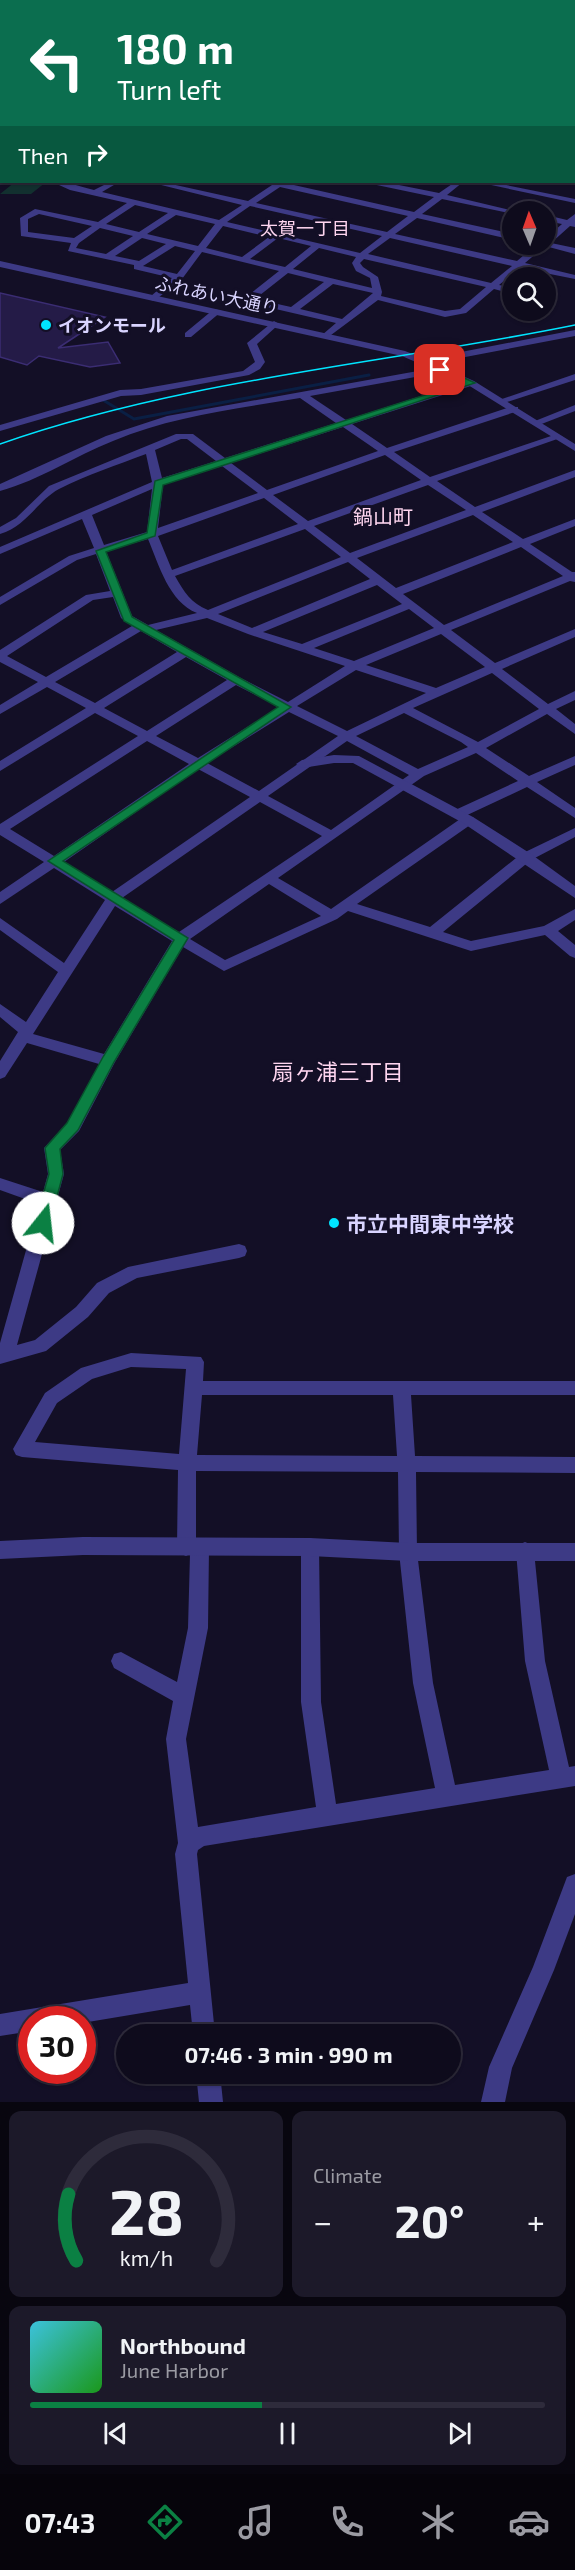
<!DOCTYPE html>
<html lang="en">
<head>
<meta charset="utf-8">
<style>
  body { margin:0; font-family:"Exo 2","Noto Sans JP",sans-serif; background:#1c1929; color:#f1f3f6; height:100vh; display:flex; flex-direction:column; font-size:22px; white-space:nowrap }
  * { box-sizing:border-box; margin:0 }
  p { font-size:20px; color:#9b9ba3 }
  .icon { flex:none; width:33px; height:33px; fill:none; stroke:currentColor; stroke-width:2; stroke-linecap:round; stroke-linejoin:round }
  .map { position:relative; height:2102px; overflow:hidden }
  .drawer { display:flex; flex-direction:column; gap:9px; padding:9px; background:#08060f; flex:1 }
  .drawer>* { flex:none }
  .guide { position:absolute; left:0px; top:0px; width:576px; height:183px; box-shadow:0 2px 4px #0004,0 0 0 2px #2e2b3b; background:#0b6e4f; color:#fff; overflow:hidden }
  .needle { width:39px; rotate:358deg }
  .fabs { position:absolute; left:502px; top:201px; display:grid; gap:12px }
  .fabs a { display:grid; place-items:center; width:54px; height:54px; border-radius:50%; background:#0e0b1c; box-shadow:0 2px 4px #0004,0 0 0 2px #2e2b3b; font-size:30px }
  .speed { position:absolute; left:18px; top:2006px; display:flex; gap:12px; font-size:30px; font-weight:700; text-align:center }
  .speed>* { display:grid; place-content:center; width:78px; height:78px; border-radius:50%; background:#0e0b1c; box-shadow:0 2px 4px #0004,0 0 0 2px #2e2b3b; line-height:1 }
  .speed .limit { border:9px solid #d22; background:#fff; color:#111 }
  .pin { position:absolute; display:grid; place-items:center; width:51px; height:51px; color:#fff; margin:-26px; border-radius:12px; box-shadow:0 3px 9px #0006 }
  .me { position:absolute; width:66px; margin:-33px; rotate:16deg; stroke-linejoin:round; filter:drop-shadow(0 0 4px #0008) }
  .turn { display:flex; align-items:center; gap:21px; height:126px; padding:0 18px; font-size:27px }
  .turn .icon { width:78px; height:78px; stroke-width:2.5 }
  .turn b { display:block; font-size:42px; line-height:51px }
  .then { display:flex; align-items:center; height:57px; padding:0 18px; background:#0003; gap:12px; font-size:22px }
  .big { font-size:45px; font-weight:700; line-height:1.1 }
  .drawer .card { flex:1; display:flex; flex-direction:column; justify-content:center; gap:9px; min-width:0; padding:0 21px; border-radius:12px; background:#1c1929 }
  .drawer .dial { align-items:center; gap:0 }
  .dial svg { height:156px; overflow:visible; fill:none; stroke:#2e2b3b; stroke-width:7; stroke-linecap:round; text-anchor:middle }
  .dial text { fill:#f1f3f6; stroke:none }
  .song { display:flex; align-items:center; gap:18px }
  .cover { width:72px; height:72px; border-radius:9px; background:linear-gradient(135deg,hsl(190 70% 55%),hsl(120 70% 35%)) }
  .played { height:6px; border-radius:3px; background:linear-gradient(90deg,#0b8043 45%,#2e2b3b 45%) }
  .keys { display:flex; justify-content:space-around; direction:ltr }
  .heat { display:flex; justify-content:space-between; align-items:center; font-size:33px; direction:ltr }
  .drawer .tiles { flex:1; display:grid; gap:9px; grid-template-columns:1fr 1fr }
  .card:last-child { grid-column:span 2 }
  .trip { position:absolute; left:116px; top:2024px; width:345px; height:60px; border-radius:30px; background:#0e0b1c; box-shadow:0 2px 4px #0004,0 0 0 2px #2e2b3b; font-weight:700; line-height:60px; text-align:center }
  .tab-bar { display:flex; height:96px; justify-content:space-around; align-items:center; background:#06040b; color:#9b9ba3 }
  .tab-bar .icon { width:42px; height:42px }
  .tab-bar .current { color:#0b8043 }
  .tab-bar b { font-size:27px; color:#f1f3f6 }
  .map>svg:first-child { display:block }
</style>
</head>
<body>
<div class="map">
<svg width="575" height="2102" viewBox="0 0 575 2102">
  <rect width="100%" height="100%" fill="#130f26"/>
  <path fill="#12302f" d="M0,0H188V1L2,2L0,141Z
    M15,182H46L31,194H0Z"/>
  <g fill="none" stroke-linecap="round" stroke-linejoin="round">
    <path stroke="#0a1f44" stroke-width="3" d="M103,400L134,419L369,375"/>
  </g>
  <path fill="#241b47" stroke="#3b2d73" stroke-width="1.5" d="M0,293L105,317L58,348L108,342L120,363L90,367L39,356L27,365L0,357Z"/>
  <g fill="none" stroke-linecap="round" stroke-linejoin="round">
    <path fill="#3d3a85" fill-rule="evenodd" d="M313,0H320L311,2Z
      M355,0H362L353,2Z
      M411,0L426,2H412Z
      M507,0L524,2H508Z
      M546,0H553L545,2Z
      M574,7H575V11H574Z
      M574,26H575V30H574Z
      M574,42H575V46H574Z
      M574,58H575V63H574Z
      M574,75H575V79H574Z
      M574,91H575V95H574Z
      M574,112H575V116H574Z
      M574,131H575V135H574Z
      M574,153H575V157H574Z
      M574,177H575V181H574Z
      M59,182C70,182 81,187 94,190L110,182H119L102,192L219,220L242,205L149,182H162L248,201L272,185L264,182H286L285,183L414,212L434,197L372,184L371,182H384L439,193L455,182H463L447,195L519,212H513V214L442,199L422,214L513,234V240L417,218L395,234L517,261L537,244H546V238L562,224L546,221V215L567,220L575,214V227L570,226L551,243L575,248V254L545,246L525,263L575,275V279L520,268L499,285L513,288V294L494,289L466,313L445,317L378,300L327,338L322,335L336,323L245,302V298L279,271L202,252L182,279L154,301L151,300V296L172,278L134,269V265L68,251L71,243L21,236L20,218L35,209L98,222L127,203L70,190L59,185ZM280,187L408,216L387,232L256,203ZM135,205L168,213L139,232L106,224ZM250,206L382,236L360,253L227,222ZM39,214L92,226L74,238L28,232V219ZM176,215L215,224L198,246L147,234ZM223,226L269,237L242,257L206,248ZM100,228L133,236L106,254L76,248L79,243ZM142,238L166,244L139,261L115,256ZM278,238L311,246L285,267L250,259ZM390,238L512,266L491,283L368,254ZM175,246L195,251L177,274L143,266ZM319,248L356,257L352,263L356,271L370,278L372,288L293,269ZM364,259L486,287L460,309L445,311L381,296L382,292L378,277L363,267L360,263ZM288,273L324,282L291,307L255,299ZM333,284L373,293L342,319L300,309Z
      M477,182H491L575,199V203Z
      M214,309L222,311L191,337H185V333Z
      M274,321L279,324L277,326L257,344L265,362L260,369L249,375L141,395L121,396L0,431V425L120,390L141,389L243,371L255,362L247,343Z
      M440,367L443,368V372L310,396L346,420L468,381H474V385L352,424L387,448L510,407H518V411L394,452L430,477L554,435L563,437L437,481L475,507L575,470V477L482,512L523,539L575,519V526L530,544L572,572H575V582L570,581L451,630L495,663L575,629V637L502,669L548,704L575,691V700L556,709L575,724V734L547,714L486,748L529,776L575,756V765L537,782L575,808V818L527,787L463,817H453L451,814L453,811L518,781L476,753L424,776L278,878L331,909L463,817H473L475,820L473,823L357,904L430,927L521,854L575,828V837L531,860L443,932L471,941L544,926L575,909V920L558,931L575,945V958L570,956L545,935L471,951L348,911L337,919L224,971L183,947L115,1062L79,1131L60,1150L64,1174L17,1345L35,1340L76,1307L97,1283L128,1267L239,1244L245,1246L247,1251L245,1256L239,1258L137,1278L109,1293L88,1317L46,1351L0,1364V1343L39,1204L0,1190V1178L43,1192L48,1174L44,1148L67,1123L99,1064L27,1043L5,1077L0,1079V1061L18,1032L0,1017V1004L26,1022L58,972L0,930V918L64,963L105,900L54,868L0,904V892L44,862L0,835V824L138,736L95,713L0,771V761L86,708L47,687L0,714V705L38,682L0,662V650L86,595L110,591L96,554L77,560L0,605V597L69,556L94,548L82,519L0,554V547L152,482L146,454C117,465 86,475 59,489C37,501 27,526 0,534V527L16,518L49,486L176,434H193L225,458L336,423L300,398C237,409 172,416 113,441C75,456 40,480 0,491V484L106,436L167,416ZM343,427L378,451L267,490L231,463ZM181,439H187L216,461L162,478L155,450ZM385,455L421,480L308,521L273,495ZM222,466L258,493L158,528L163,485ZM428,485L466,510L350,553L314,526ZM152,489L147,532L104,545L92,515ZM264,498L298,524L172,570L158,536ZM473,515L513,542L396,588L357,558ZM305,529L341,557L208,610C191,603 184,592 175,576ZM148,539C159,565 169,602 197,613L148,625L132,616L106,551ZM521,547L563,576L444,625L403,594ZM348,562L370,579L252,628L218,614ZM377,585L402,604L302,644L263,632ZM113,597L121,618L132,626L46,677L7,656L93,600ZM409,609L434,628L354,661L314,648ZM207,618L248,634L345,666L288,702L239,677L156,630ZM141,631L177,652L95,703L55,682ZM441,634L485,667L436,688L366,665ZM186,657L227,680L147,731L104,708ZM356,670L426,693L347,731L297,706ZM492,673L539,709L478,742L413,708ZM236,685L279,707L198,758L156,736ZM289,712L338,736L259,791L207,763ZM404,713L461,742L468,747L418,769L356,736ZM147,741L189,764L54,856L10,829ZM347,741L409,775L331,830L268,796ZM198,769L250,797L112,892L64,862ZM260,802L322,836L179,932L122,898ZM269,884L321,916L225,960L190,939ZM115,906L172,941L104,1054L33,1034Z
      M575,374V380L504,403L496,401Z
      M575,405V411L539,425L530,423Z
      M131,1353L201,1357L204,1362L203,1381H575V1395H411L415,1456L575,1457V1473L416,1472L417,1552L433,1683L455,1785L549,1770L525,1661L516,1551L518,1545L525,1542L532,1545L534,1551L545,1661L569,1767L575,1766V1786L204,1846L198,1850L197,1854L215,2034H193L190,2005L82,2023V2019H32V2031L0,2036V2014L188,1983L175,1854L178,1843L166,1739L173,1701L114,1668L111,1661L114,1654L121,1652L177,1682L188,1628L190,1554L186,1556L179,1553L177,1547L178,1470L22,1457L16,1455L13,1449L45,1393L81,1368ZM131,1367L186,1369L179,1454L35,1442L57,1403L92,1379ZM202,1395H393L397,1456L197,1455ZM196,1471L398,1472L399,1552L413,1683L435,1788L336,1804L321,1702L319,1547L317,1541L310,1538L303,1541L301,1547V1702L316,1807L198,1827L186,1739L208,1628L209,1548L207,1542L200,1539L196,1541Z
      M575,1874V1914L554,1970L512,2068L505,2102H481L489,2067L533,1967L564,1885L567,1877Z
      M196,2073H220L223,2102H199Z"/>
    <path fill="#3d3a85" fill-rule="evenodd" d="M0,261L405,351L425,359L575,330V336L434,363L474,381L575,444V451L468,385L402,356L0,267Z
      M334,755L359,756L473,817L531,854L575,886V898L463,823L353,763H334L302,768L296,764L302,760Z
      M83,1537L310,1538L408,1543H575V1561H408L310,1556L83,1555L0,1559V1541Z"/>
    <path fill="#c25bff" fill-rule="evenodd" d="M236,0H242L235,2Z
      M0,170H2L0,175Z"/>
    <path stroke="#00e5ff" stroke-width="1.5" d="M0,444C185,379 384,364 575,325"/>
  </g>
  <path fill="#0b8043" stroke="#07532c" stroke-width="1.5" d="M437,368H443L475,383L163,485L155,536L106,552L132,617L291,707L63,861L188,938L114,1062L78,1130L60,1149L63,1174L50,1223L48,1227H37L35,1223L49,1174L45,1148L67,1123L103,1057L174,940L48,861L278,707L124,621L96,551L147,533L155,481L463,383L437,372Z"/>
  <g fill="#00e5ff" stroke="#130f26" stroke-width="2">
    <circle cx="46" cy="325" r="6"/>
    <circle cx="334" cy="1223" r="6"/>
  </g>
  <g text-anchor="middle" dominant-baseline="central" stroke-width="6" stroke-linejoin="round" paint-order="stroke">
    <g font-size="18" fill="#ffd6f0" stroke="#130f26">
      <text x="305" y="228">太賀一丁目</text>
    </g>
    <g font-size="18" fill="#d9d4ff" stroke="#130f26">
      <text transform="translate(217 295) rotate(12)">ふれあい大通り</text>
    </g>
    <g font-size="18" font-weight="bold" fill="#d9d4ff" stroke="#130f26" text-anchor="start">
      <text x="58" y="325">イオンモール</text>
    </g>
    <g font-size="20" fill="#ffd6f0" stroke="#130f26">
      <text x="383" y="516">鍋山町</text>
    </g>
    <g font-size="21" font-weight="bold" fill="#d9d4ff" stroke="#130f26" text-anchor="start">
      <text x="346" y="1223">市立中間東中学校</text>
    </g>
    <g font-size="22" fill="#ffd6f0" stroke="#130f26">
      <text x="338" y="1071">扇ヶ浦三丁目</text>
    </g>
  </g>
</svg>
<div class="fabs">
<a><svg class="needle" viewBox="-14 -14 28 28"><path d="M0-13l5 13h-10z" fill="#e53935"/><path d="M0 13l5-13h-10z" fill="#9b9ba3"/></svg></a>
<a><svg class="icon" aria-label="search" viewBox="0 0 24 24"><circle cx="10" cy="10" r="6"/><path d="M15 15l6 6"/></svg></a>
</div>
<div class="speed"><div class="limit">30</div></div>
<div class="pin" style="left:440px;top:370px;background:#d93025"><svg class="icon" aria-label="arrive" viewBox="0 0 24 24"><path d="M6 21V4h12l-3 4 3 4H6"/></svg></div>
<svg class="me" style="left:43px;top:1223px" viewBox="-20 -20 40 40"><circle r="19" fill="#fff"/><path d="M0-13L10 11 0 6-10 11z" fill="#0b8043"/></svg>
<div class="trip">07:46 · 3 min · 990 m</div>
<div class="guide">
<div class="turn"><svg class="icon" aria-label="left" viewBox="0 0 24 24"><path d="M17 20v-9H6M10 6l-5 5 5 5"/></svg><div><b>180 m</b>Turn left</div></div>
<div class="then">Then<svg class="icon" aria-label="right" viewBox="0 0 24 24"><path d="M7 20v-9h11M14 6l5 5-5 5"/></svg></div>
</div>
</div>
<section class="drawer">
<div class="tiles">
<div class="card dial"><svg viewBox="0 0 100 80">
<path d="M14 69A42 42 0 1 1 86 69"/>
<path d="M14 69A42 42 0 0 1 10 35" stroke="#0b8043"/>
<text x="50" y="56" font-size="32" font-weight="700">28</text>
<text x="50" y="72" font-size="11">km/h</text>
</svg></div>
<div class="card"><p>Climate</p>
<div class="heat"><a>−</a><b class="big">20°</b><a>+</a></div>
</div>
<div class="card">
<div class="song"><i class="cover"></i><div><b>Northbound</b><p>June Harbor</p></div></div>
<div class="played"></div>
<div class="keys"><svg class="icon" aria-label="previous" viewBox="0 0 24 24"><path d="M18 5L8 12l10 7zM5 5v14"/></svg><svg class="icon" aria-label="pause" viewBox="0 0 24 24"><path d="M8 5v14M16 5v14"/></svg><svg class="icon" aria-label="next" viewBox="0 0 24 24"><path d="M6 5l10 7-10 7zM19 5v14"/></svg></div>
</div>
</div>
</section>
<nav class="tab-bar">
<b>07:43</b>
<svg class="icon current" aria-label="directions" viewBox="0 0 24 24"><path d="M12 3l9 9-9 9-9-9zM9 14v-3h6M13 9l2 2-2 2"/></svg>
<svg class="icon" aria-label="music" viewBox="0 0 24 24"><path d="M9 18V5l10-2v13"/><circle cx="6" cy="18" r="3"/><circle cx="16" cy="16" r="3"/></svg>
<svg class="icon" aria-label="phone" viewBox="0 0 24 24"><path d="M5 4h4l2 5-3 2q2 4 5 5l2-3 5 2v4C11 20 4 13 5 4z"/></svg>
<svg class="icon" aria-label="climate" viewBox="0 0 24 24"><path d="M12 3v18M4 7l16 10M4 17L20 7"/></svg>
<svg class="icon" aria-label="car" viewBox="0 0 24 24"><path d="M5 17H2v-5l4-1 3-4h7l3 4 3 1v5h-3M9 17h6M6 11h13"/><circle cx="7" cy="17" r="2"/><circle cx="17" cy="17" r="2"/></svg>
</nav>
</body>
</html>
